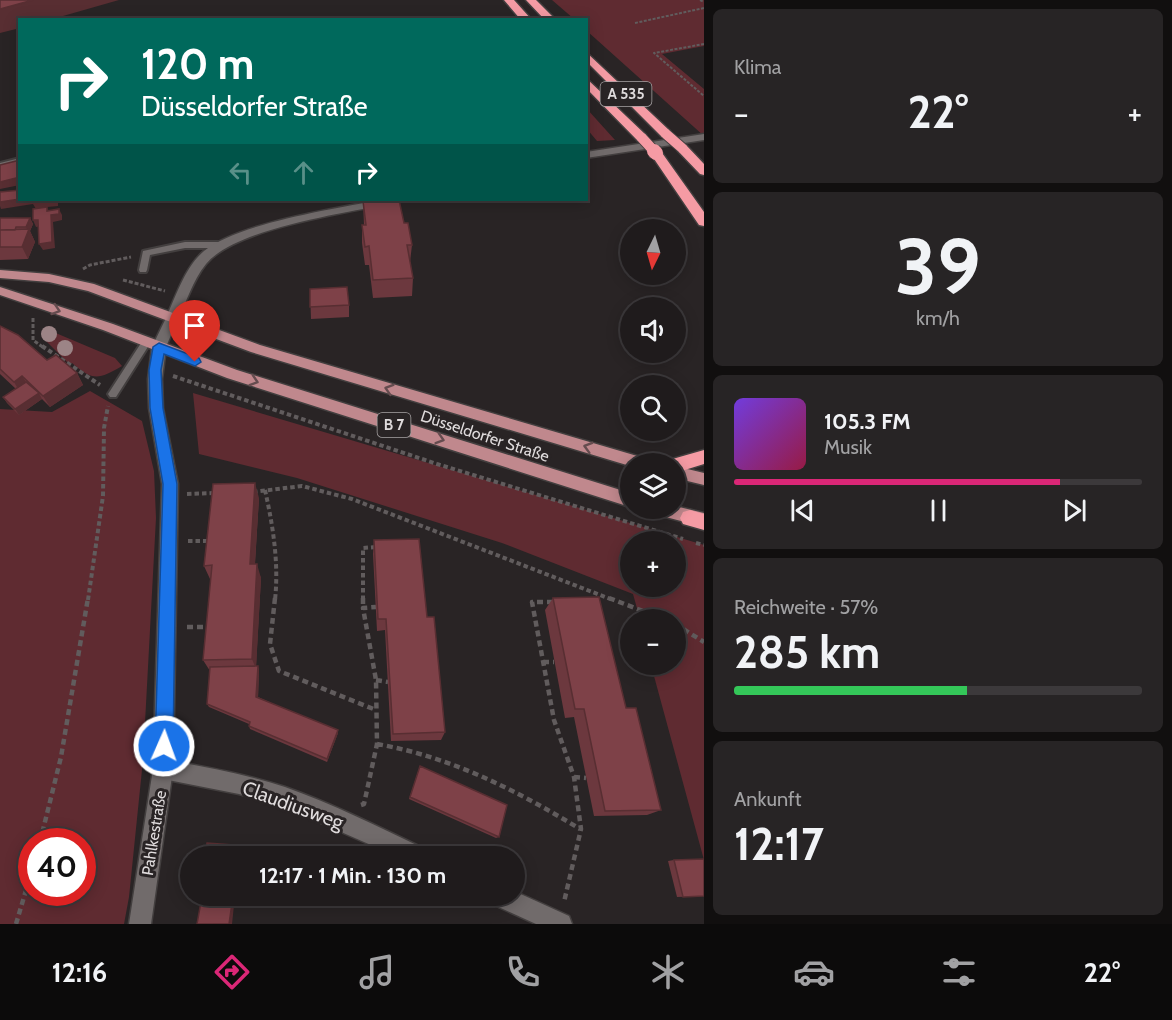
<!DOCTYPE html>
<html lang="de">
<head>
<meta charset="utf-8">
<style>
  body { margin:0; font-family:Cabin,sans-serif; background:#272425; color:#f1f3f6; height:100vh; display:flex; flex-direction:column; font-size:22px; white-space:nowrap }
  * { box-sizing:border-box; margin:0 }
  p { font-size:20px; color:#a1a1a3 }
  .icon { flex:none; width:33px; height:33px; fill:none; stroke:currentColor; stroke-width:2; stroke-linecap:round; stroke-linejoin:round }
  .map { position:relative; flex:1; overflow:hidden }
  .sheet { display:flex; flex-direction:column; gap:9px; padding:9px; background:#110f0f; width:468px }
  .sheet>* { flex:none }
  .guide { position:absolute; left:18px; top:18px; width:570px; height:183px; border-radius:0px; box-shadow:0 3px 15px #0003,0 0 0 2px #3c393b; background:#00695c; color:#fff; overflow:hidden }
  .needle { width:39px; rotate:185deg }
  .fabs { position:absolute; left:620px; top:219px; display:grid; gap:12px }
  .fabs a { display:grid; place-items:center; width:66px; height:66px; border-radius:50%; background:#1f1b1c; box-shadow:0 3px 15px #0003,0 0 0 2px #3c393b; font-size:30px }
  .speed { position:absolute; left:18px; top:828px; display:flex; gap:12px; font-size:30px; font-weight:700; text-align:center }
  .speed>* { display:grid; place-content:center; width:78px; height:78px; border-radius:50%; background:#1f1b1c; box-shadow:0 3px 15px #0003,0 0 0 2px #3c393b; line-height:1 }
  .speed .limit { border:9px solid #d22; background:#fff; color:#111 }
  .pin { position:absolute; display:grid; place-items:center; width:51px; height:51px; color:#fff; margin:-62px -26px; border-radius:50% 50% 50% 0; rotate:-45deg; box-shadow:0 0 6px #0007 }
  .pin .icon { rotate:45deg }
  .me { position:absolute; width:66px; margin:-33px; rotate:2deg; stroke-linejoin:round; filter:drop-shadow(0 0 4px #0008) }
  .turn { display:flex; align-items:center; gap:21px; height:126px; padding:0 24px; font-size:27px }
  .turn .icon { width:78px; height:78px; stroke-width:2.5 }
  .turn b { display:block; font-size:42px; line-height:51px }
  .lanes { display:flex; align-items:center; height:57px; padding:0 24px; background:#0003; justify-content:center; gap:30px; direction:ltr }
  .lanes .off { opacity:.35 }
  .big { font-size:45px; font-weight:700; line-height:1.1 }
  .sheet .card { flex:1; display:flex; flex-direction:column; justify-content:center; gap:9px; min-width:0; padding:0 21px; border-radius:9px; background:#272425 }
  .sheet .dial { align-items:center; gap:0 }
  .dial b { font-size:78px; line-height:1 }
  .song { display:flex; align-items:center; gap:18px }
  .cover { width:72px; height:72px; border-radius:9px; background:linear-gradient(135deg,hsl(260 70% 55%),hsl(340 70% 35%)) }
  .played { height:6px; border-radius:3px; background:linear-gradient(90deg,#db2777 80%,#3c393b 80%) }
  .keys { display:flex; justify-content:space-around; direction:ltr }
  .heat { display:flex; justify-content:space-between; align-items:center; font-size:33px; direction:ltr }
  .charge { height:9px; border-radius:4px; background:linear-gradient(90deg,#34c759 57%,#3c393b 0) }
  .trip { position:absolute; left:180px; top:846px; width:345px; height:60px; border-radius:30px; background:#1f1b1c; box-shadow:0 3px 15px #0003,0 0 0 2px #3c393b; font-weight:700; line-height:60px; text-align:center }
  .tabs { display:flex; height:96px; justify-content:space-around; align-items:center; background:#0c0b0b; color:#a1a1a3 }
  .tabs .icon { width:42px; height:42px }
  .tabs .current { color:#db2777 }
  .tabs b { font-size:27px; color:#f1f3f6 }
  main { display:flex; flex:1; min-height:0 }
  .map>svg:first-child { display:block }
</style>
</head>
<body>
<main>
<div class="map">
<svg width="704" height="924" viewBox="0 0 704 924">
  <rect width="100%" height="100%" fill="#292425"/>
  <path fill="#5f2b31" fill-rule="evenodd" d="M552,0H704V46L662,54L704,89V136L587,31L586,20L574,19Z
    M587,109L615,140L597,141L587,129Z
    M51,331L115,358L122,366C98,380 93,381 72,363L69,364L43,338L44,334Z
    M90,391L142,421L154,471L156,518L143,760L129,897L124,924H0V409L52,412ZM32,842H82V892H32Z
    M193,393L704,545V860L651,665L675,664V620L640,619L633,594L502,543L297,478L199,454ZM630,542H675V586H630Z"/>
  <g fill="none" stroke-linecap="round" stroke-linejoin="round">
    <defs>
      <path id="service" d="M20,158V162L0,167V163Z
        M185,242H219L223,245L219,248H185L150,255L147,270L146,272H140L139,270L143,251Z
        M146,339L151,342L116,397H110L108,394L110,391L143,340Z"/>
      <path id="minor" d="M704,134V140L586,158V152Z
        M379,200H399L393,203C347,213 235,228 206,264C192,281 187,302 177,321L172,323L166,318C176,296 185,267 204,251C239,223 334,209 379,200Z
        M163,759C204,767 246,774 285,787C333,804 379,827 425,849L429,856H396L284,807L239,794L163,779L156,776L153,769L156,762Z
        M514,891L569,916L572,924H536L492,904L489,896H514Z"/>
      <path id="tertiary" d="M172,313L178,318L166,347L162,379L163,408L178,484L173,769L151,924H129L153,769L162,484L149,408L148,379L152,347L166,318Z"/>
      <path id="primary" d="M0,270L49,274L94,284L260,345L644,458L649,460L651,464H630V466L251,352L88,291L49,282L0,278Z
        M0,287L113,324L237,370L630,493V507L227,378L103,330L0,295Z
        M675,466L704,473V485L675,478Z
        M675,506L704,513V527L658,515L652,513L650,508H675Z"/>
      <path id="motorway" d="M504,0H514L532,20H521Z
        M526,0H536L556,20H545Z
        M586,52L670,131V137H662L586,61Z
        M586,78L646,135V141H638L586,88Z
        M682,144L686,145L704,164V175L700,174L678,151L676,148Z
        M656,149L660,150L704,212V226L699,225L650,153Z
        M704,450V464L675,473V464H667L669,460Z
        M690,510L704,514V530L683,524L680,518L683,512Z"/>
    </defs>
    <use href="#service" stroke="#433f3f" stroke-width="4"/>
    <use href="#minor" stroke="#433f3f" stroke-width="3"/>
    <use href="#tertiary" stroke="#433f3f" stroke-width="3"/>
    <use href="#primary" stroke="#433f3f" stroke-width="3"/>
    <use href="#motorway" stroke="#433f3f" stroke-width="3"/>
    <path stroke="#615c5d" stroke-width="2" stroke-dasharray="3 1.5" stroke-linecap="butt" d="M700,0L704,2
      M635,23L704,8
      M704,44L654,53L704,96"/>
    <path stroke="#615c5d" stroke-width="3" stroke-dasharray="4 2" stroke-linecap="butt" d="M83,269L90,265L131,257
      M123,280L165,291
      M33,318V340L44,348"/>
    <path stroke="#615c5d" stroke-width="4" stroke-dasharray="4.5 3" stroke-linecap="butt" d="M42,346L100,385
      M173,376L437,464L683,539
      M265,490C273,526 279,563 275,600
      M253,492L302,486L352,499L613,600
      M187,494L216,493
      M188,541H208
      M696,543L704,545
      M88,600L103,496L104,428L108,406
      M363,600V548L376,547"/>
    <path stroke="#615c5d" stroke-width="4.5" stroke-dasharray="6 4" stroke-linecap="butt" d="M275,598L270,644L279,671L376,710
      M363,598V608
      M609,598L666,620
      M553,602H532L554,720L574,777L581,829L564,902
      M675,624L704,642
      M187,627H207
      M543,662H554
      M376,680L388,682
      M377,744C451,757 516,790 580,829
      M574,777L586,778
      M361,805L364,804L377,744L376,680L363,608L376,607
      M40,842L61,757L88,598
      M16,924L32,870"/>
    <use href="#service" fill="#716b6b" fill-rule="evenodd"/>
    <use href="#minor" fill="#716b6b" fill-rule="evenodd"/>
    <use href="#tertiary" fill="#716b6b" fill-rule="evenodd"/>
    <use href="#primary" fill="#c0888d" fill-rule="evenodd"/>
    <use href="#motorway" fill="#f59ba4" fill-rule="evenodd"/>
    <defs>
      <path id="motorway-bridge-far1" d="M666,134L682,148
        M642,138L655,152"/>
      <path id="motorway-bridge" d="M654,151L656,153"/>
    </defs>
    <use href="#motorway-bridge-far1" stroke="#433f3f" stroke-width="12" stroke-linecap="butt"/>
    <use href="#motorway-bridge" stroke="#433f3f" stroke-width="16" stroke-linecap="butt"/>
    <use href="#motorway-bridge-far1" stroke="#f59ba4" stroke-width="10"/>
    <use href="#motorway-bridge" stroke="#f59ba4" stroke-width="14"/>
  </g>
  <g fill="#9c8486">
    <circle cx="49" cy="334" r="8"/>
    <circle cx="65" cy="348" r="8"/>
  </g>
  <path fill="#6c383e" d="M363,201L412,245L410,262L413,278L412,296L373,298L369,265H365L362,243V225H364Z
    M0,218H30L33,224L30,231L35,242L28,259L0,260Z
    M310,289L349,305V317L311,319Z
    M0,326L47,360L77,373L83,385L50,407L42,399L19,415L7,403L3,397L16,389L0,374Z
    M259,498L255,564L261,578L256,666L259,669L258,697L338,733L327,762L250,729L249,726V724L209,707L207,704L210,671L203,660L211,579H210L204,566Z
    M374,540L427,617L445,732L441,740L391,741L385,630L377,631L373,554Z
    M553,598L626,708L661,810L647,815L594,816L574,717L565,718L545,610Z
    M420,766L499,837L496,838L409,799Z
    M674,860L704,896L677,897L668,861Z"/>
  <path fill="#582e32" d="M33,0H119L49,20H20V28L0,33V9Z
    M20,177V185L0,189V182Z
    M20,199L58,200V206L47,207L50,213L47,211L36,209L33,204L1,209L0,206V202Z
    M59,209L62,215V220L53,222L55,248L43,250L39,244L51,215Z
    M30,218L33,224L30,231L35,242L28,259L22,247L28,232L26,227Z
    M33,220H38L41,226L36,227Z
    M77,373L83,385L50,407L43,396Z
    M22,376L30,388L21,394L14,382Z
    M39,393L42,399L19,415L15,409Z
    M255,483L259,498L254,577L250,564Z
    M257,564L261,578L256,669L252,659Z
    M258,666L259,669L258,700L256,697Z
    M338,730V733L327,762V759Z
    M247,846L249,847L248,856H246Z
    M233,896H235L232,924H229Z"/>
  <path fill="#7e4148" stroke="#582e32" stroke-width="1.5" d="M0,0H33L0,9Z
    M20,160V177L0,182V165Z
    M20,190V199L0,202V192Z
    M33,200H55L33,203Z
    M399,200L404,223H408L412,245H407L413,278L373,280L369,246L365,247L362,225H366L363,201Z
    M47,207V211L59,209V214L51,215L52,242L39,244L38,220H33V209Z
    M0,218H30L26,227H16L15,230H0Z
    M29,229L22,247H0V230Z
    M347,287L349,305L310,307V289Z
    M0,326L18,335L47,360L56,355L77,373L43,396L22,376L14,382L0,369Z
    M26,382L39,393L15,409L3,397Z
    M255,483L250,564H257L252,659L203,660L212,565L204,566L213,484Z
    M419,539L427,617H434L445,732L393,734L386,619H378L374,540Z
    M599,597L626,708H636L661,810L605,811L584,709H575L553,598Z
    M258,666L256,697L338,730L327,759L249,726L250,722L207,704L210,667Z
    M420,766L507,805L499,837L410,797Z
    M207,843L247,846L246,856H205Z
    M704,859V896L683,897L674,860Z
    M202,896H233L229,924H197Z"/>
  <defs><path id="oneway-chevron" d="M-2-3.5L2.5 0L-2 3.5" fill="none" stroke-width="1.6" stroke-linecap="round" stroke-linejoin="round" transform="scale(1.5)"/></defs>
  <g stroke="#654c4f">
    <use href="#oneway-chevron" transform="translate(56 310) rotate(18)"/>
    <use href="#oneway-chevron" transform="translate(254 381) rotate(18)"/>
    <use href="#oneway-chevron" transform="translate(389 389) rotate(-163)"/>
    <use href="#oneway-chevron" transform="translate(440 439) rotate(17)"/>
    <use href="#oneway-chevron" transform="translate(588 447) rotate(-164)"/>
  </g>
  <path fill="#1a73e8" stroke="#114b97" stroke-width="1.5" d="M159,343L199,358L201,362L195,366L164,354L161,370L163,408L177,484L173,746L170,752L164,755L158,752L155,746L163,484L150,408L149,370L153,347Z"/>
  <g text-anchor="middle" dominant-baseline="central" stroke-width="6" stroke-linejoin="round" paint-order="stroke">
    <g fill="#292425" stroke="#a8a4a5" stroke-width="1.5">
      <rect x="600.5" y="82" width="51" height="24" rx="4.5"/>
      <rect x="377.5" y="413" width="33" height="24" rx="4.5"/>
    </g>
    <g font-size="15" font-weight="bold" fill="#dfdbdc">
      <text x="626" y="94">A 535</text>
      <text x="394" y="425">B 7</text>
    </g>
    <g font-size="16" fill="#dfdbdc" stroke="#292425">
      <text transform="translate(485 436) rotate(18)">Düsseldorfer Straße</text>
      <text transform="translate(154 833) rotate(-81)">Pahlkestraße</text>
    </g>
    <g font-size="20" fill="#dfdbdc" stroke="#292425">
      <text transform="translate(293 805) rotate(20)">Claudiusweg</text>
    </g>
  </g>
</svg>
<div class="fabs">
<a><svg class="needle" viewBox="-14 -14 28 28"><path d="M0-13l5 13h-10z" fill="#e53935"/><path d="M0 13l5-13h-10z" fill="#a1a1a3"/></svg></a>
<a><svg class="icon" aria-label="sound" viewBox="0 0 24 24"><path d="M4 9h4l5-4v14l-5-4H4zM17 9q2 3 0 6"/></svg></a>
<a><svg class="icon" aria-label="search" viewBox="0 0 24 24"><circle cx="10" cy="10" r="6"/><path d="M15 15l6 6"/></svg></a>
<a><svg class="icon" aria-label="layers" viewBox="0 0 24 24"><path d="M12 4l9 5-9 5-9-5zM3 14l9 5 9-5"/></svg></a>
<a>+</a>
<a>−</a>
</div>
<div class="speed"><div class="limit">40</div></div>
<div class="pin" style="left:195px;top:362px;background:#d93025"><svg class="icon" aria-label="arrive" viewBox="0 0 24 24"><path d="M6 21V4h12l-3 4 3 4H6"/></svg></div>
<svg class="me" style="left:164px;top:746px" viewBox="-20 -20 40 40"><circle r="17" fill="#1a73e8" stroke="#fff" stroke-width="3"/><path d="M0-11L8 9 0 5-8 9z" fill="#fff"/></svg>
<div class="trip">12:17 · 1 Min. · 130 m</div>
<div class="guide">
<div class="turn"><svg class="icon" aria-label="right" viewBox="0 0 24 24"><path d="M7 20v-9h11M14 6l5 5-5 5"/></svg><div><b>120 m</b>Düsseldorfer Straße</div></div>
<div class="lanes"><svg class="icon off" aria-label="left" viewBox="0 0 24 24"><path d="M17 20v-9H6M10 6l-5 5 5 5"/></svg><svg class="icon off" aria-label="ahead" viewBox="0 0 24 24"><path d="M12 20V5M6 11l6-6 6 6"/></svg><svg class="icon" aria-label="right" viewBox="0 0 24 24"><path d="M7 20v-9h11M14 6l5 5-5 5"/></svg></div>
</div>
</div>
<section class="sheet">
<div class="card"><p>Klima</p>
<div class="heat"><a>−</a><b class="big">22°</b><a>+</a></div>
</div>
<div class="card dial"><b>39</b><p>km/h</p></div>
<div class="card">
<div class="song"><i class="cover"></i><div><b>105.3 FM</b><p>Musik</p></div></div>
<div class="played"></div>
<div class="keys"><svg class="icon" aria-label="previous" viewBox="0 0 24 24"><path d="M18 5L8 12l10 7zM5 5v14"/></svg><svg class="icon" aria-label="pause" viewBox="0 0 24 24"><path d="M8 5v14M16 5v14"/></svg><svg class="icon" aria-label="next" viewBox="0 0 24 24"><path d="M6 5l10 7-10 7zM19 5v14"/></svg></div>
</div>
<div class="card"><p>Reichweite · 57%</p><b class="big">285 km</b><div class="charge"></div></div>
<div class="card"><p>Ankunft</p><b class="big">12:17</b></div>
</section>
</main>
<nav class="tabs">
<b>12:16</b>
<svg class="icon current" aria-label="directions" viewBox="0 0 24 24"><path d="M12 3l9 9-9 9-9-9zM9 14v-3h6M13 9l2 2-2 2"/></svg>
<svg class="icon" aria-label="music" viewBox="0 0 24 24"><path d="M9 18V5l10-2v13"/><circle cx="6" cy="18" r="3"/><circle cx="16" cy="16" r="3"/></svg>
<svg class="icon" aria-label="phone" viewBox="0 0 24 24"><path d="M5 4h4l2 5-3 2q2 4 5 5l2-3 5 2v4C11 20 4 13 5 4z"/></svg>
<svg class="icon" aria-label="climate" viewBox="0 0 24 24"><path d="M12 3v18M4 7l16 10M4 17L20 7"/></svg>
<svg class="icon" aria-label="car" viewBox="0 0 24 24"><path d="M5 17H2v-5l4-1 3-4h7l3 4 3 1v5h-3M9 17h6M6 11h13"/><circle cx="7" cy="17" r="2"/><circle cx="17" cy="17" r="2"/></svg>
<svg class="icon" aria-label="filters" viewBox="0 0 24 24"><path d="M4 7h16M4 17h16"/><circle cx="9" cy="7" r="2"/><circle cx="15" cy="17" r="2"/></svg>
<b>22°</b>
</nav>
</body>
</html>
